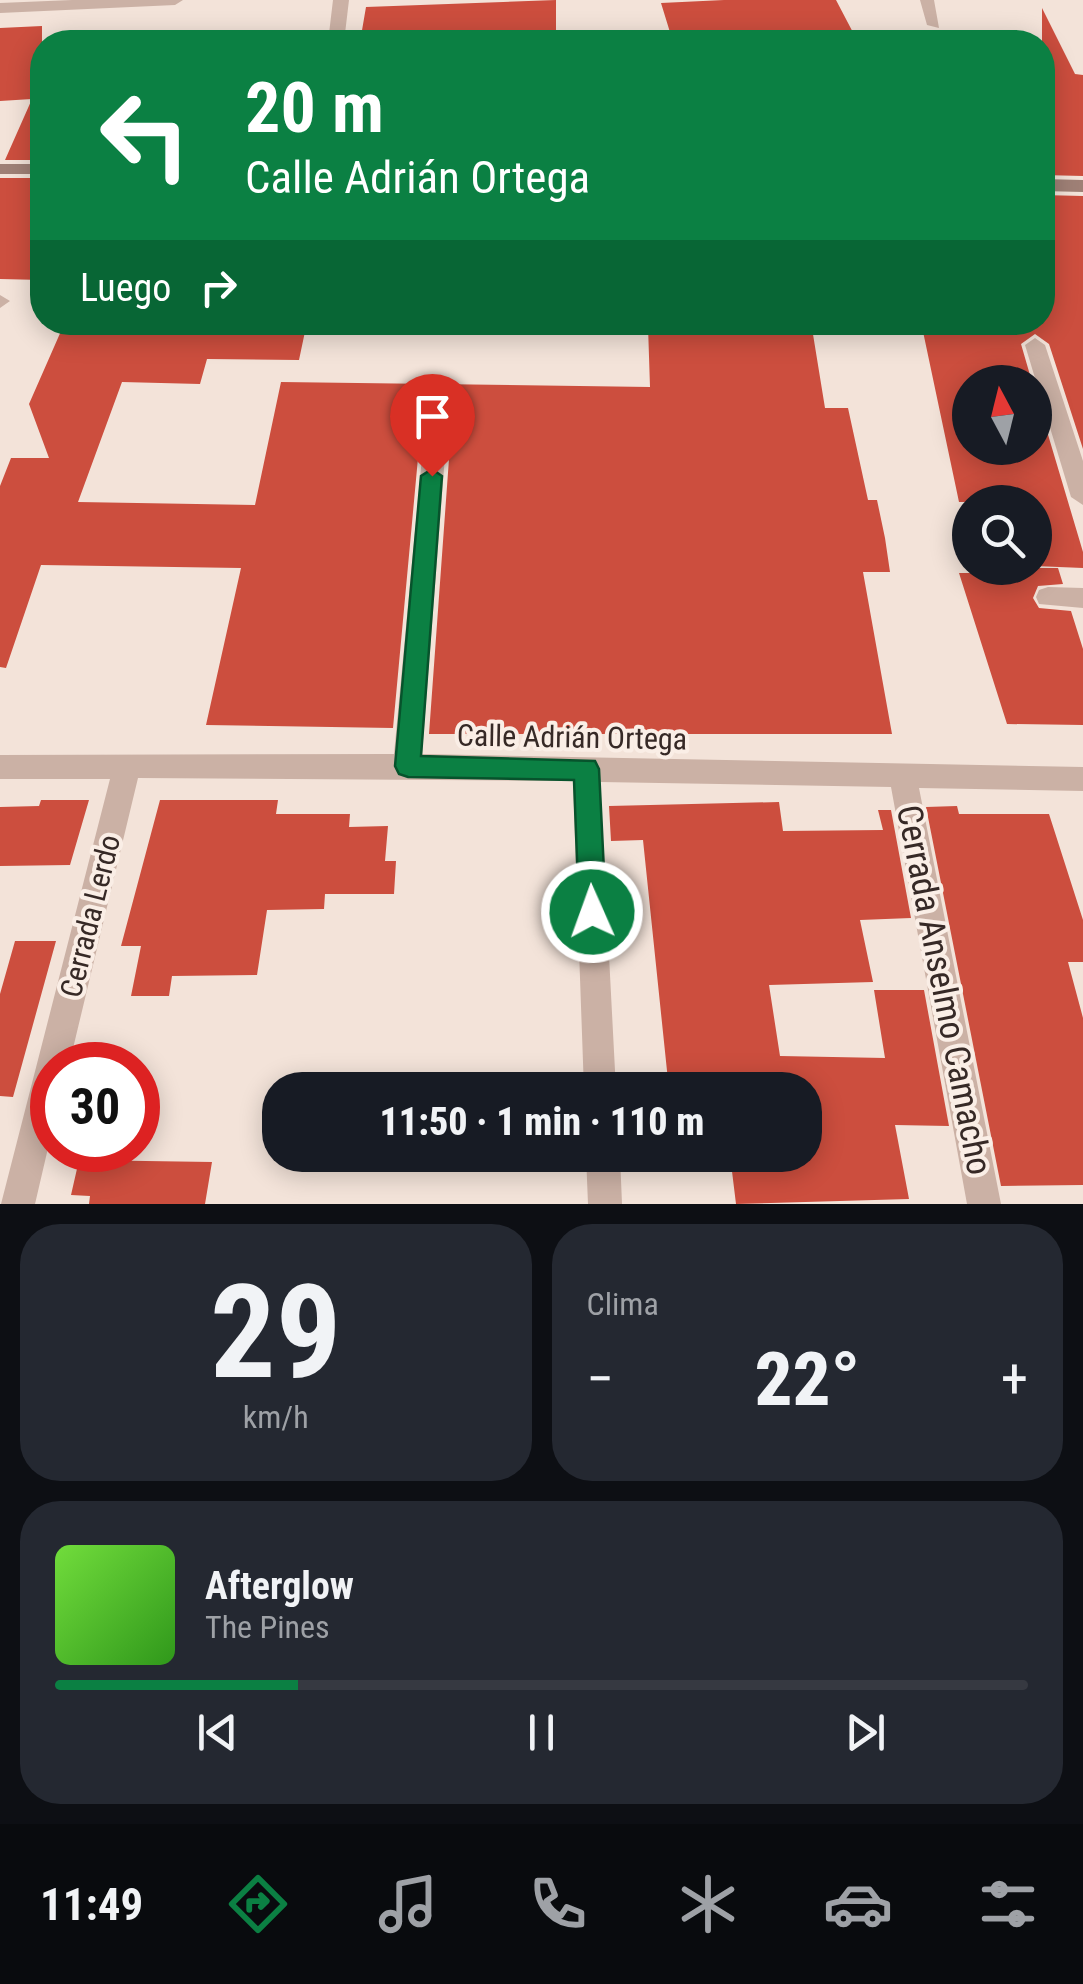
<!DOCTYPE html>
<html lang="es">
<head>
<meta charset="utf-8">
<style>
  body { margin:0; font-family:"Roboto Condensed",sans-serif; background:#242831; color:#f1f3f6; height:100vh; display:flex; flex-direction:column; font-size:38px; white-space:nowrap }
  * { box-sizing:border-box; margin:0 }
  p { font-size:32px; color:#9ea1a6 }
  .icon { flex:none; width:55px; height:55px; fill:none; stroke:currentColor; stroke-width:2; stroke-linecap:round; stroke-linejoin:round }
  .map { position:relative; height:1204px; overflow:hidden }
  .sheet { display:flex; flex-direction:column; gap:20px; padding:20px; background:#0d0f14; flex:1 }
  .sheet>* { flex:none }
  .banner { position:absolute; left:30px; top:30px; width:1025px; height:305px; border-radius:40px; box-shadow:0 5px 25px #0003; background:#0b8043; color:#fff; overflow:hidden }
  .needle { width:65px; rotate:353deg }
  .tools { position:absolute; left:952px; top:365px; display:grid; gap:20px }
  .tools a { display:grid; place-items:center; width:100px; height:100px; border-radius:50%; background:#171b24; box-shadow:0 5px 25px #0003; font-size:50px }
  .speed { position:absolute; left:30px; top:1042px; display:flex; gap:20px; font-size:50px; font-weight:700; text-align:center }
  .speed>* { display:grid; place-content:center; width:130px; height:130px; border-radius:50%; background:#171b24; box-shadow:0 5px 25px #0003; line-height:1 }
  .speed .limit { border:15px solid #d22; background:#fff; color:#111 }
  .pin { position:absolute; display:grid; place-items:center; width:85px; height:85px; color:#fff; margin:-102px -42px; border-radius:50% 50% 50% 0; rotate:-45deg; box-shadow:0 0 10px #0007 }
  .pin .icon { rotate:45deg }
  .me { position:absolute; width:110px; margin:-55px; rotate:358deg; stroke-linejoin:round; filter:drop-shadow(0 0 8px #0008) }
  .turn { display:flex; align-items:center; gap:35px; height:210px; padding:0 50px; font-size:45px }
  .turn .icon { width:130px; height:130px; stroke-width:2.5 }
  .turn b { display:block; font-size:70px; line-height:85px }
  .then { display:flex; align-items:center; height:95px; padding:0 50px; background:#0003; gap:20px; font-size:38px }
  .big { font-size:75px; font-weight:800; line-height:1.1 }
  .sheet .card { flex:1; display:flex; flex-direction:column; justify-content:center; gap:15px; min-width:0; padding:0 35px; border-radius:40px; background:#242831 }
  .sheet .dial { align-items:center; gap:0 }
  .dial b { font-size:130px; line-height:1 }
  .song { display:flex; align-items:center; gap:30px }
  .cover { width:120px; height:120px; border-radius:15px; background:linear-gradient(135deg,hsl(100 70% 55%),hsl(110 70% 35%)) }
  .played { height:10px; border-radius:5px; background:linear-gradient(90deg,#0b8043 25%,#363941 25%) }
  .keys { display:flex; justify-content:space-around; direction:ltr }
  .heat { display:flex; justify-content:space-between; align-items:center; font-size:55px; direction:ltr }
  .sheet .tiles { flex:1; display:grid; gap:20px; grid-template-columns:1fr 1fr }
  .card:last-child { grid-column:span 2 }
  .trip { position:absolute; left:262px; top:1072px; width:560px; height:100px; border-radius:40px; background:#171b24; box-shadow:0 5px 25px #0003; font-weight:800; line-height:100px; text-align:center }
  .tabs { display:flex; height:160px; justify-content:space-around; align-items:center; background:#090b0e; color:#9ea1a6 }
  .tabs .icon { width:70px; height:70px }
  .tabs .active { color:#0b8043 }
  .tabs b { font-size:45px; color:#f1f3f6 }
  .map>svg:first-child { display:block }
</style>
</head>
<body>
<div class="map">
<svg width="1083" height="1204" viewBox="0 0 1083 1204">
  <rect width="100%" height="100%" fill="#f3e3d9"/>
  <path fill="#cc4e3e" d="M556,0V42H360L366,7Z
    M724,0H836L858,42H673L661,3Z
    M1042,8L1075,74L1083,75V176L1042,175Z
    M42,26V160H5L32,99L0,101V28Z
    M0,178H42V280L0,279Z
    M1042,195L1083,196V449L1049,344L1035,334L1021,344L1032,382H970V448H1035V391L1083,552V568L1035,566V502H959L921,322H1042Z
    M65,322H307L299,360L207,359L200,384L122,382L78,502L255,505L281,382L650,387L648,326L811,322L825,408H848L868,500H877L885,538L890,572H863L892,734H429L453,404L440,394L423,404L393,728L206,725L241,568L41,565L6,668L0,667V486L11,458H49L29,404Z
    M974,568H1058L1063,584L1038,586L1033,598L1039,608L1071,611L1083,649V725L1007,724L959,573H975Z
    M41,800H89L70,865L0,866V807L39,806Z
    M160,800H278L276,814H350L349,827L388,826L385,861H396L394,894H325L324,909L267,910L257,975L172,976L169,996H131L141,946H121Z
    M779,802L783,831L883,830L878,810H891L911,918L860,920L873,982L769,985L780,1056L885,1058L874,990H924L949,1126L895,1125L909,1199L736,1204L730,1155H813L805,1090H669L643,840L611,841L609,806Z
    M957,806L959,814H1049L1083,920V962H1068L1083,1018V1185L1001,1186L926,807Z
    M15,941H56L13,1097L0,1096V994Z
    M79,1160L212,1162L205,1204H89L90,1196L71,1195Z"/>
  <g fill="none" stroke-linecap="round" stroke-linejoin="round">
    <path fill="#cbb1a5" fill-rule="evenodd" d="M920,0H934L939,28L927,25Z
      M0,295L10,301L0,308Z"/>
    <path fill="#cbb1a5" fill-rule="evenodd" d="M72,0H183L175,5L0,13V3Z
      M333,0H349L344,42H328Z
      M1035,338L1045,345L1083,461V505L1071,497L1025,345Z
      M438,397L449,404L422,754L1083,767V791L919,788L1001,1204H967L891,787L600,782L616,1090H584L573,781L138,778L69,1065H52V1131L35,1204H1L110,779H0V755L394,754L427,404Z
      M1048,587L1083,588V608L1039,604L1036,597L1039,590Z
      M586,1155H620L622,1204H588Z"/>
    <path fill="#9f8076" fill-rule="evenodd" d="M0,164H42V174H0Z
      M1042,179L1083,180V192L1042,191Z"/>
  </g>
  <path fill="#0b8043" stroke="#07532c" stroke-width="2.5" d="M432,469L442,476L421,756L595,761L599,769L606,912L602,921L592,924L583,921L579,912L574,780L408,777L399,774L395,766L421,476Z"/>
  <g text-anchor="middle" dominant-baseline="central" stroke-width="8" stroke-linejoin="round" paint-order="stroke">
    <g font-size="30" fill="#362926" stroke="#faeee6">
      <text transform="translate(572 737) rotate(1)">Calle Adrián Ortega</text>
      <text transform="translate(90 916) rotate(-76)">Cerrada Lerdo</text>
    </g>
    <g font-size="35" fill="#362926" stroke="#faeee6">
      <text transform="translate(944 990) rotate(79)">Cerrada Anselmo Camacho</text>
    </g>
  </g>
</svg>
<div class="tools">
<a><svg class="needle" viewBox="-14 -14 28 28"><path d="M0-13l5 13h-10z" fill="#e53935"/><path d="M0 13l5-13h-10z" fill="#9ea1a6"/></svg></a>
<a><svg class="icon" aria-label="search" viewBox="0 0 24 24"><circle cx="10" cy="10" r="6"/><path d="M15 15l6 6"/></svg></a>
</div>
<div class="speed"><div class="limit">30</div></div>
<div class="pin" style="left:432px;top:476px;background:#d93025"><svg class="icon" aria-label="arrive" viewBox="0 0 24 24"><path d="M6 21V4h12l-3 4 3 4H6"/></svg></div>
<svg class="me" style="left:592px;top:912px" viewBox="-20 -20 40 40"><circle r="17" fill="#0b8043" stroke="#fff" stroke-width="3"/><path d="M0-11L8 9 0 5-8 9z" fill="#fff"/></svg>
<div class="trip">11:50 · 1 min · 110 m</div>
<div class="banner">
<div class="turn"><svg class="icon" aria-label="left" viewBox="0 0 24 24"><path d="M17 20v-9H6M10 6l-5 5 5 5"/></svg><div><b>20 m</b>Calle Adrián Ortega</div></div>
<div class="then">Luego<svg class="icon" aria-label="right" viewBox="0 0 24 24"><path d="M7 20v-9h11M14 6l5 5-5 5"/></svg></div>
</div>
</div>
<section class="sheet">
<div class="tiles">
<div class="card dial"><b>29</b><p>km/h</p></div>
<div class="card"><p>Clima</p>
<div class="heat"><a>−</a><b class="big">22°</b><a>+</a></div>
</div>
<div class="card">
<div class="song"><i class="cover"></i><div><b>Afterglow</b><p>The Pines</p></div></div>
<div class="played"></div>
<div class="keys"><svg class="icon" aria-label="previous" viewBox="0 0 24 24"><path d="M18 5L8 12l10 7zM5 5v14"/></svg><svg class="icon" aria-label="pause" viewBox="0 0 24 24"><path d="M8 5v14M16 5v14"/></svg><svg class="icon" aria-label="next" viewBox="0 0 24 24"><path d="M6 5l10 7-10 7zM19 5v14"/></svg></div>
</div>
</div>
</section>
<nav class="tabs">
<b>11:49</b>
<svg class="icon active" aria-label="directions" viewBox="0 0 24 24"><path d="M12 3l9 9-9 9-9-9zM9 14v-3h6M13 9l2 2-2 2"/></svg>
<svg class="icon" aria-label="music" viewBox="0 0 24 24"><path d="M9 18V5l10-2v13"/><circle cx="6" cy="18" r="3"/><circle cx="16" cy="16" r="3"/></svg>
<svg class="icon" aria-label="phone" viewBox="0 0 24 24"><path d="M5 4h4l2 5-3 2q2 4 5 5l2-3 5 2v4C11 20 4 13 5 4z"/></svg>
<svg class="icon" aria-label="climate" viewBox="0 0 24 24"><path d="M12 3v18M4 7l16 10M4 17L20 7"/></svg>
<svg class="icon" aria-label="car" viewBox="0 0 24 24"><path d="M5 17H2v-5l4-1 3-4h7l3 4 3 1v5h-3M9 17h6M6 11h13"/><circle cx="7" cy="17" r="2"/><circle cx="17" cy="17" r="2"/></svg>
<svg class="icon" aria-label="filters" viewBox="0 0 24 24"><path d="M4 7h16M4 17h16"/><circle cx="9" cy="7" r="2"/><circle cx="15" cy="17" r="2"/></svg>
</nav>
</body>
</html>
